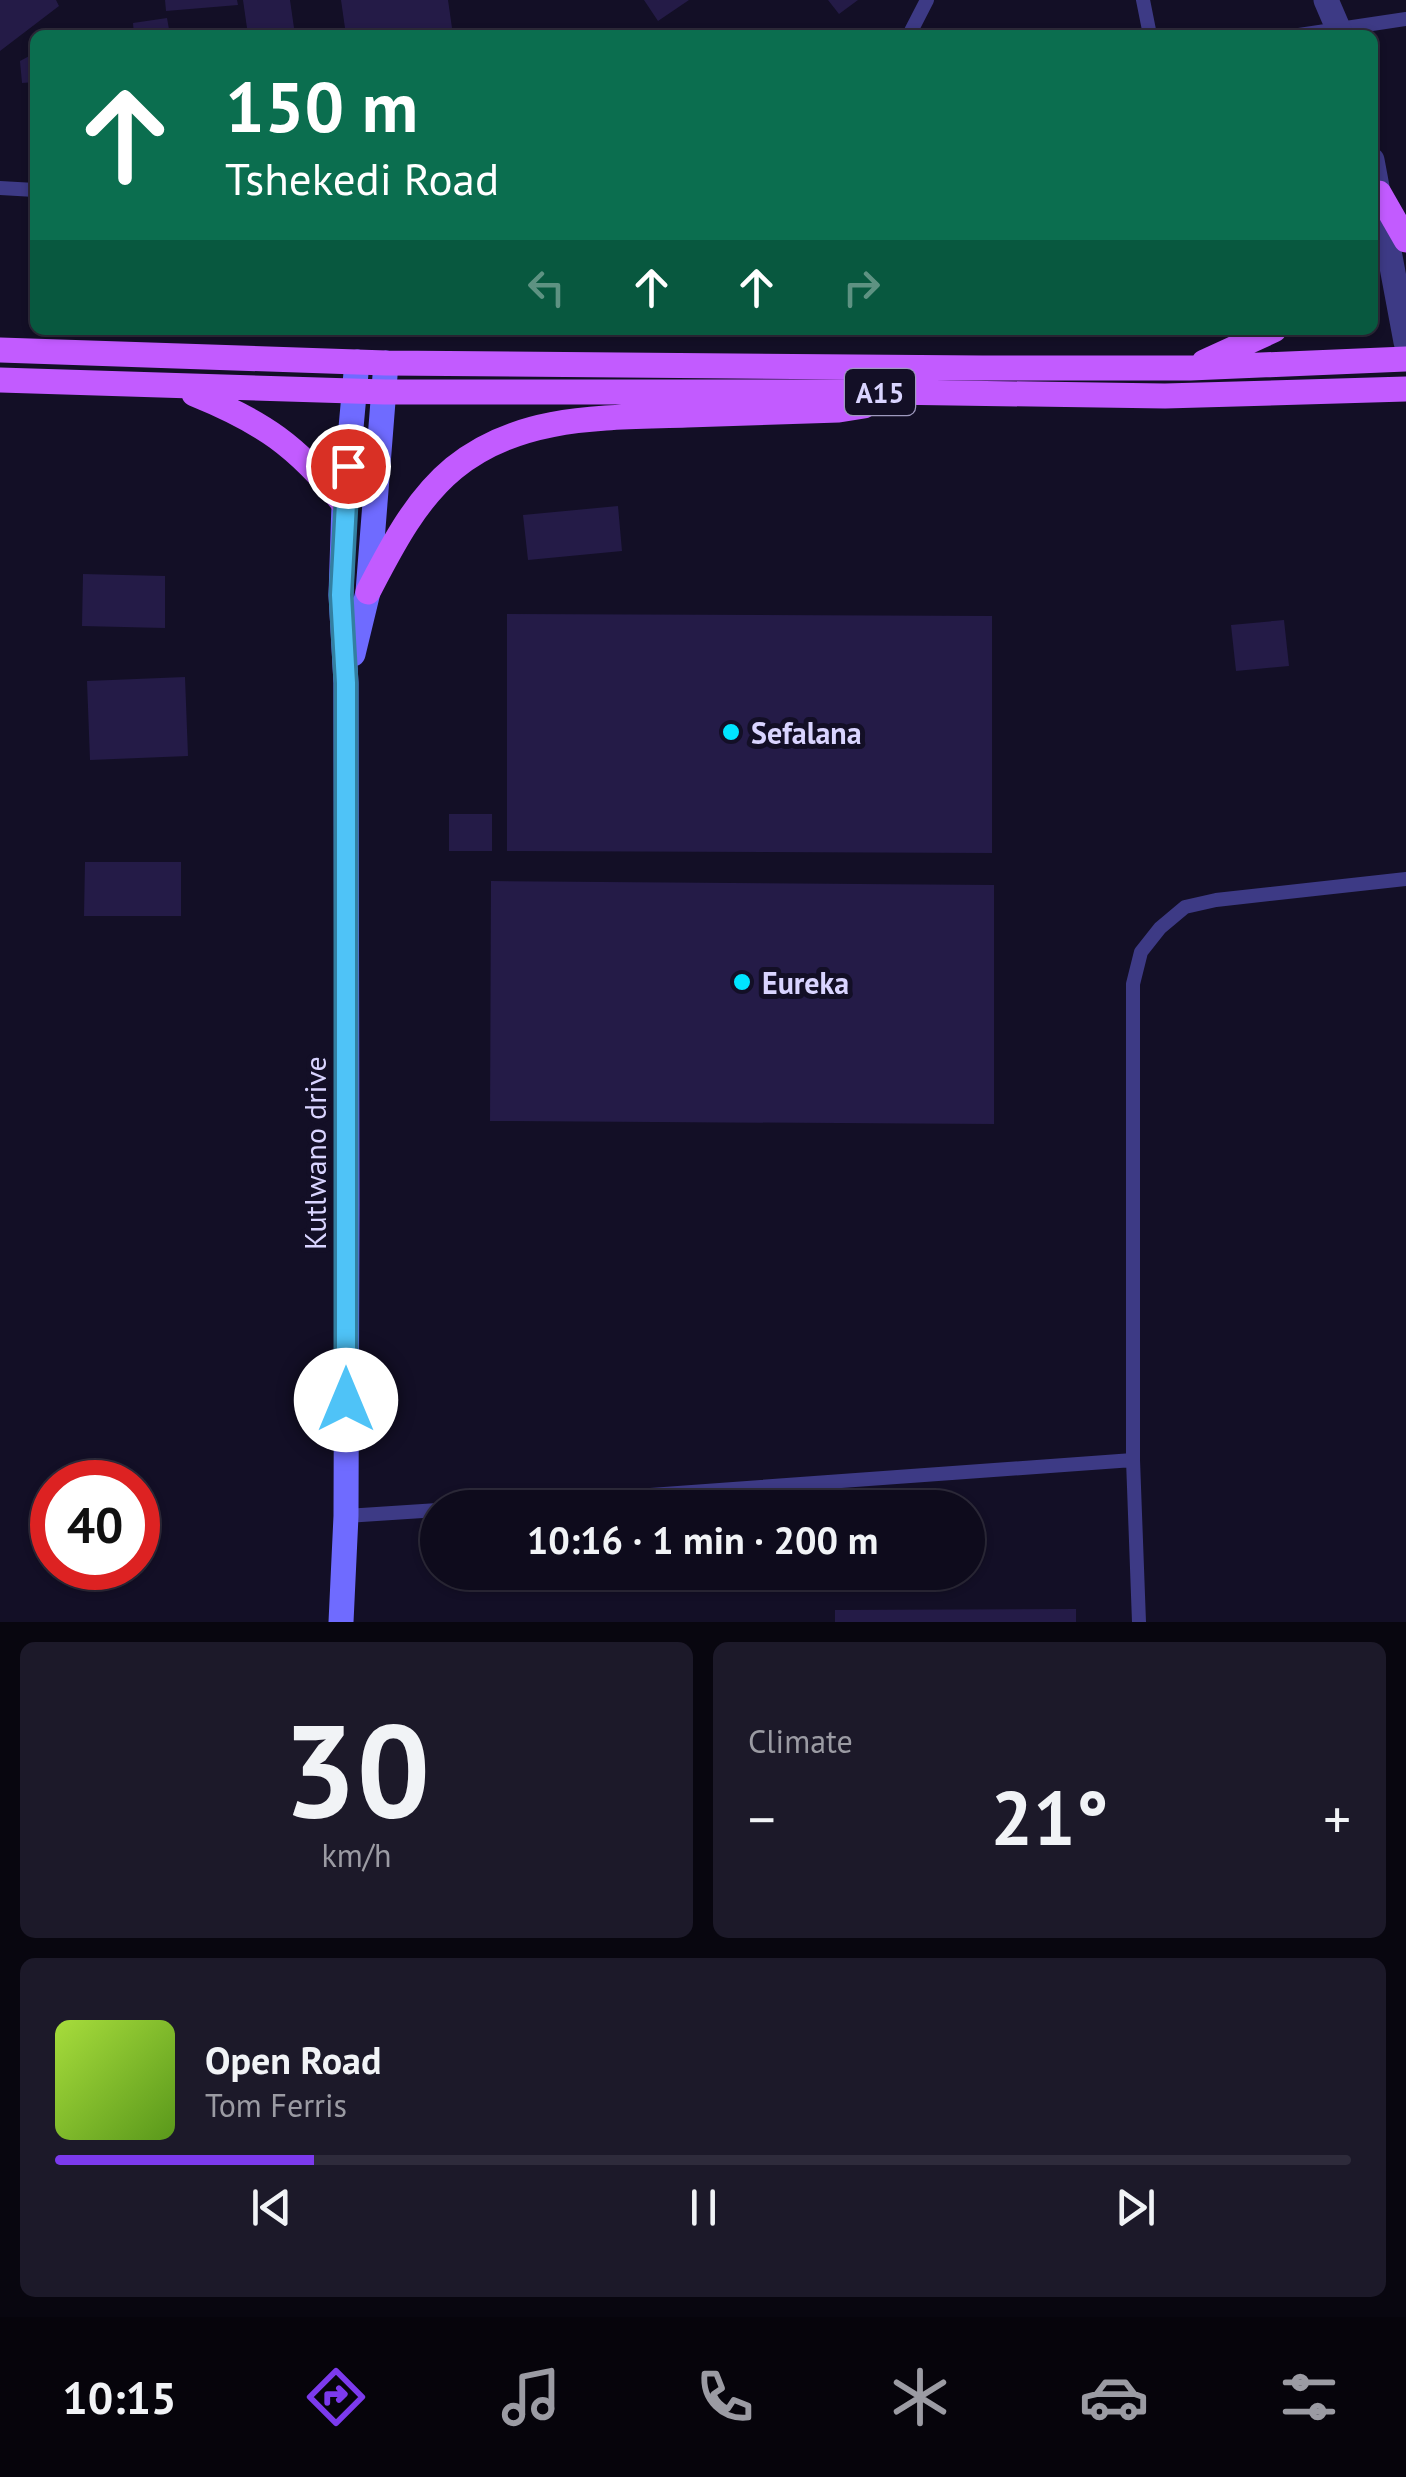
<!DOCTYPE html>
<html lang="en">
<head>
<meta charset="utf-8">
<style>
  body { margin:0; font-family:"PT Sans",sans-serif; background:#1c1929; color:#f1f3f6; height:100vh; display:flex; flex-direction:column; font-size:38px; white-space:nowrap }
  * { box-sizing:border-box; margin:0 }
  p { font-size:32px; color:#9b9ba3 }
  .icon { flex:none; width:55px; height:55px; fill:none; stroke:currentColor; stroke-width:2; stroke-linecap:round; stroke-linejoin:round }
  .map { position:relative; height:1622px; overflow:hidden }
  .side { display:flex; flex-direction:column; gap:20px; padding:20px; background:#08060f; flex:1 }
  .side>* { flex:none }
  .banner { position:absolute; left:30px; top:30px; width:1348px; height:305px; border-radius:15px; box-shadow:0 2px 8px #0004,0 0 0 2px #2e2b3b; background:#0b6e4f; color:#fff; overflow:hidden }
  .speed { position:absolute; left:30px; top:1460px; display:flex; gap:20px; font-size:50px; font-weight:700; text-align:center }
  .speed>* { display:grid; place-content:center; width:130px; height:130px; border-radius:50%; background:#0e0b1c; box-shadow:0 2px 8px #0004,0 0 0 2px #2e2b3b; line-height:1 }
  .speed .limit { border:15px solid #d22; background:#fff; color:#111 }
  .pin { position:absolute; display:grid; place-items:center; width:85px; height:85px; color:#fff; margin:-42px; border:5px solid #fff; border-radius:50%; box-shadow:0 2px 10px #0007 }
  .me { position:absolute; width:110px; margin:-55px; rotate:0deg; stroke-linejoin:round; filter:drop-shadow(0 0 8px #0008) }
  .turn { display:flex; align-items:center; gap:35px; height:210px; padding:0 30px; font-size:45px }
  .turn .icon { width:130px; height:130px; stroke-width:2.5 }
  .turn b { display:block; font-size:70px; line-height:85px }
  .lanes { display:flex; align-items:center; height:95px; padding:0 30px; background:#0003; justify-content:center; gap:50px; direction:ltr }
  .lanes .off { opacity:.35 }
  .big { font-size:75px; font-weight:800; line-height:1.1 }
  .side .tile { flex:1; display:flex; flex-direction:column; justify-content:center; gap:15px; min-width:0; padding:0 35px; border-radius:15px; background:#1c1929 }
  .side .dial { align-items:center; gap:0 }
  .dial b { font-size:130px; line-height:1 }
  .song { display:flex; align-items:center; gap:30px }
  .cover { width:120px; height:120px; border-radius:15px; background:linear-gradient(135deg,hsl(80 70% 55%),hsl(90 70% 35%)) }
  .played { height:10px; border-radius:5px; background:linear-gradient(90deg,#7c3aed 20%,#2e2b3b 20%) }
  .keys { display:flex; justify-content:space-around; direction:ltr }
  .heat { display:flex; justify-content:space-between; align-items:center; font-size:55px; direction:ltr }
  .side .tiles { flex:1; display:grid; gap:20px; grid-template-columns:1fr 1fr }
  .tile:last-child { grid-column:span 2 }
  .trip { position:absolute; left:420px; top:1490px; width:565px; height:100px; border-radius:50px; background:#0e0b1c; box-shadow:0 2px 8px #0004,0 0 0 2px #2e2b3b; font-weight:800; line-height:100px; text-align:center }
  .tab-bar { display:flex; height:160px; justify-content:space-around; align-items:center; background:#06040b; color:#9b9ba3 }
  .tab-bar .icon { width:70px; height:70px }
  .tab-bar .current { color:#7c3aed }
  .tab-bar b { font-size:45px; color:#f1f3f6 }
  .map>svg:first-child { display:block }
</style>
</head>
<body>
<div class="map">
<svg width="1406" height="1622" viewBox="0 0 1406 1622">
  <rect width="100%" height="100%" fill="#130f26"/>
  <path fill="#241b47" d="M0,0H56L59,6L0,51Z
    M165,0H237L238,5L166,11Z
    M243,0H290L295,35H248Z
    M341,0H448L453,35H346Z
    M644,0H689L658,21Z
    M828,0H858L839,14Z
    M167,18L170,35H134L133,23Z
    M242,29L243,35H207V32Z
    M35,53V82L22,83L20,61Z
    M618,506L622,551L528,560L523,515Z
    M83,574L165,576V628L82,626Z
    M507,614L992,616V853L507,851Z
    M1284,620L1289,666L1236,671L1231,625Z
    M185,677L188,756L90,760L87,681Z
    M449,814H492V851H449Z
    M85,862H181V916H84Z
    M491,881L994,885V1124L490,1121Z
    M1076,1609V1622H835V1610Z"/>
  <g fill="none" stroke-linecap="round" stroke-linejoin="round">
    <path stroke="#3d3a85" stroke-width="14" d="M1143,0L1150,35
      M909,35L927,0
      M1299,35L1406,19
      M0,188L35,190
      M469,1508L1133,1460
      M346,1516L438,1510
      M1139,1622L1133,1460V984L1141,952L1160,928L1185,907L1216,900L1406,879"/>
    <path stroke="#3d3a85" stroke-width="25" d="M1326,0L1341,35
      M1372,160L1406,342"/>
    <path stroke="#6f6bff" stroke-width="25" d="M353,654L368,592L386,363
      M341,1622L346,1516L347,1205L346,683L341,595L344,504L357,362"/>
    <path stroke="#c25bff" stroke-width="25" d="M1379,193L1406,240
      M0,350L386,363L982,368H1190L1406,359
      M1204,362L1274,330
      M0,380L385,392H887L1165,396L1406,389
      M194,394C263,422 297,446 344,504
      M368,592C391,548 415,500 454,468C520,414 606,418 687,415C738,413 789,412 839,410L864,406L874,400"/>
  </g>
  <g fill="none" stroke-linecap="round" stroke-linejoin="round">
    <defs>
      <path id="route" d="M346,1400V683L341,595L348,466"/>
    </defs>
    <use href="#route" stroke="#337fa1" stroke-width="25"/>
    <use href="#route" stroke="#4fc3f7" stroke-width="18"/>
  </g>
  <g fill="#00e5ff" stroke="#130f26" stroke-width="4">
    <circle cx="731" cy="732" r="10"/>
    <circle cx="742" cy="982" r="10"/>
  </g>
  <g text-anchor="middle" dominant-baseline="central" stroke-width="10" stroke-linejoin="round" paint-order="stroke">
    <rect fill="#130f26" stroke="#9e99be" stroke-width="2.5" x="845" y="369" width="70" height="46" rx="8"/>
    <g font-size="28" font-weight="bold" fill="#d9d4ff">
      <text x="880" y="392">A15</text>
    </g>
    <g font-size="30" font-weight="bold" fill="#d9d4ff" stroke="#130f26" text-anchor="start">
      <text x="751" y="732">Sefalana</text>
      <text x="762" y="982">Eureka</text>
    </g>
    <g font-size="30" fill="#d9d4ff" stroke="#130f26">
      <text transform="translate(314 1153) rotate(-90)">Kutlwano drive</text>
    </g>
  </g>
</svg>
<div class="speed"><div class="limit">40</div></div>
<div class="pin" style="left:348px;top:466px;background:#d93025"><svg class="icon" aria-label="arrive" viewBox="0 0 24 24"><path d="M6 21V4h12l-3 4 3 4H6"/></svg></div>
<svg class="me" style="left:346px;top:1400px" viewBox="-20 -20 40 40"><circle r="19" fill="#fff"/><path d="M0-13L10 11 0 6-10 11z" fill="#4fc3f7"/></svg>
<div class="trip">10:16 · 1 min · 200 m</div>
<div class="banner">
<div class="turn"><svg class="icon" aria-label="ahead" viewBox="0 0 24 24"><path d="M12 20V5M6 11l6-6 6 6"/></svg><div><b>150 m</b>Tshekedi Road</div></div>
<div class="lanes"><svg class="icon off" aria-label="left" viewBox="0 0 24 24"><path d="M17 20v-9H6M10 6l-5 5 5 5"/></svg><svg class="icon" aria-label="ahead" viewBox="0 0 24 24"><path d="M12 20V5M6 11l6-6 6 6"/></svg><svg class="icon" aria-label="ahead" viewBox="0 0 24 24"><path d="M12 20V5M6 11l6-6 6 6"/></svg><svg class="icon off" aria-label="right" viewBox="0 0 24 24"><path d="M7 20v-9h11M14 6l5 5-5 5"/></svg></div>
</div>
</div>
<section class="side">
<div class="tiles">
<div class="tile dial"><b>30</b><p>km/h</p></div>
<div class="tile"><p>Climate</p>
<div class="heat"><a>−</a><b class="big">21°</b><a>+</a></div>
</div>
<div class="tile">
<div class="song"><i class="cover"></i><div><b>Open Road</b><p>Tom Ferris</p></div></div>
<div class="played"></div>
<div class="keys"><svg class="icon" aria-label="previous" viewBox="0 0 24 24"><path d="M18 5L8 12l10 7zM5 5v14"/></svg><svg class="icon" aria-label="pause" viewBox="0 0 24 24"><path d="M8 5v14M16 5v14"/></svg><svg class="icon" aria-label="next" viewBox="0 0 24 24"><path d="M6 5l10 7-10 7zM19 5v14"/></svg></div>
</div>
</div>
</section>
<nav class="tab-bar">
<b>10:15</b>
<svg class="icon current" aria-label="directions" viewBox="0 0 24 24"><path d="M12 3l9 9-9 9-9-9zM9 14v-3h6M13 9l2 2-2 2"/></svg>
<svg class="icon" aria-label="music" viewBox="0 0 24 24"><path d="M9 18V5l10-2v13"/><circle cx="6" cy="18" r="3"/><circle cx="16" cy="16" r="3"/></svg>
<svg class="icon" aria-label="phone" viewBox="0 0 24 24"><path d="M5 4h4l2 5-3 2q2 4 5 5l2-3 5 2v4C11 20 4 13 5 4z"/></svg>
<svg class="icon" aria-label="climate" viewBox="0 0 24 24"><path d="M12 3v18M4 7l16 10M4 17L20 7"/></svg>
<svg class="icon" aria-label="car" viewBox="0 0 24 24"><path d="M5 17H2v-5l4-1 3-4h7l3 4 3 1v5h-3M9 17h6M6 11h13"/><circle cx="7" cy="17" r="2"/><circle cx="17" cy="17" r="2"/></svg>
<svg class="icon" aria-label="filters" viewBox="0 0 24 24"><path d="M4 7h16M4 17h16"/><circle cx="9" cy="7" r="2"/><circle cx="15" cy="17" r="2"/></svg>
</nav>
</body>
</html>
